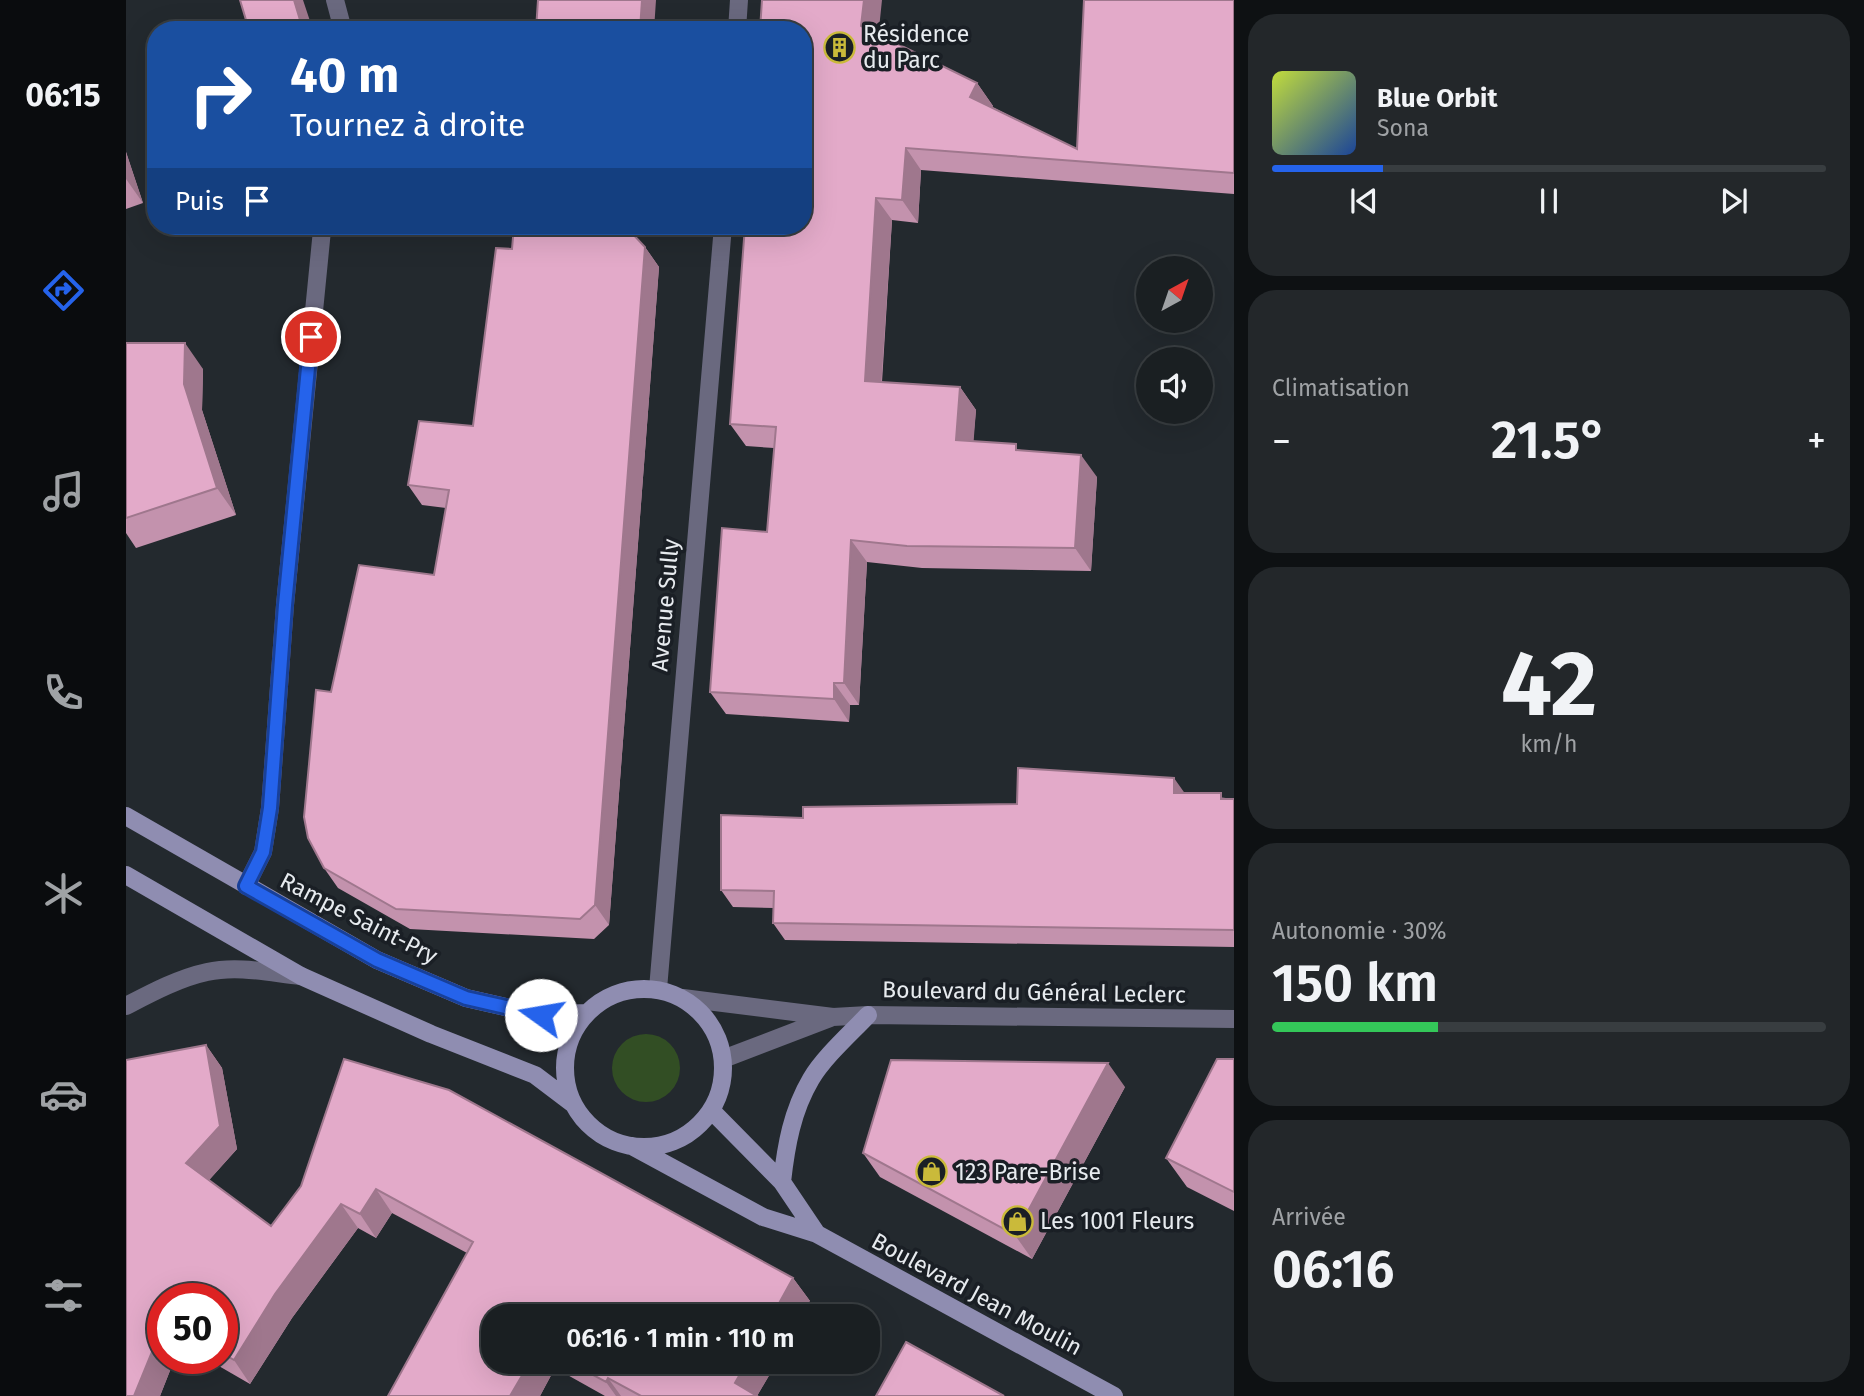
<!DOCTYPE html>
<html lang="fr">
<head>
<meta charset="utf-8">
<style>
  body { margin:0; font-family:"Fira Sans",sans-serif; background:#23272a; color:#f1f3f6; height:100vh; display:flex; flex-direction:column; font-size:26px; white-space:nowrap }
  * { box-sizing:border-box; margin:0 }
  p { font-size:23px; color:#9fa2a5 }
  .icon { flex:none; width:38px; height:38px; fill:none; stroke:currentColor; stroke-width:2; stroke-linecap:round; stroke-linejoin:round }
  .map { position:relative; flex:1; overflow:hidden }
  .drawer { display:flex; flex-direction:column; gap:14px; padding:14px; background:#0e1113; width:630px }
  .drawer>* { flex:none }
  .guide { position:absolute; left:21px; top:21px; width:665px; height:214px; border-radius:28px; box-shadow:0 7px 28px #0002,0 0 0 2px #383d40; background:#1a4fa0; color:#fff; overflow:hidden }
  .needle { width:46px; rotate:40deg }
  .controls { position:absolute; left:1010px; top:256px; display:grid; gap:14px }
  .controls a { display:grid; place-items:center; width:77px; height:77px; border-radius:50%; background:#1a1f22; box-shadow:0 7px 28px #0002,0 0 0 2px #383d40; font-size:35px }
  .speed { position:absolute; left:21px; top:1283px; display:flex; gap:14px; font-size:35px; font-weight:700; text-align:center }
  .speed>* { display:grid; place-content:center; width:91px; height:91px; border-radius:50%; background:#1a1f22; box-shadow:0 7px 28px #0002,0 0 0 2px #383d40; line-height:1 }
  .speed .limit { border:10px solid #d22; background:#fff; color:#111 }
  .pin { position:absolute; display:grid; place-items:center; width:60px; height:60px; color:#fff; margin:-30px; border:4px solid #fff; border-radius:50%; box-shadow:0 2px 7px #0007 }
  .me { position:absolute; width:77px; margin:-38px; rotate:283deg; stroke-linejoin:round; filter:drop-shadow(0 0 5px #0008) }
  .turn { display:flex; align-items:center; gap:24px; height:147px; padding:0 28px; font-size:32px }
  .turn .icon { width:91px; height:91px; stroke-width:2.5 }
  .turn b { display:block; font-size:49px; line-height:60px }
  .then { display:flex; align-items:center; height:66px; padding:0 28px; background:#0003; gap:14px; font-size:26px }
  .big { font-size:52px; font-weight:600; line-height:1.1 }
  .drawer .tile { flex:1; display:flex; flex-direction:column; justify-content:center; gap:10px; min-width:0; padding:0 24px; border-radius:28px; background:#23272a }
  .drawer .dial { align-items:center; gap:0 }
  .dial b { font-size:91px; line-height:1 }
  .song { display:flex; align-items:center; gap:21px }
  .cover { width:84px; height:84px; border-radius:10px; background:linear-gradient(135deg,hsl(70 70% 55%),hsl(220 70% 35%)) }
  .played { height:7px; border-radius:4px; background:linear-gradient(90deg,#2563eb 20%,#383d40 20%) }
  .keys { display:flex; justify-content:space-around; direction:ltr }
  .heat { display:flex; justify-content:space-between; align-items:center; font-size:38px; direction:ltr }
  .charge { height:10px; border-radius:5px; background:linear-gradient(90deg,#34c759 30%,#383d40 0) }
  .trip { position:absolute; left:355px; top:1304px; width:399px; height:70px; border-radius:28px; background:#1a1f22; box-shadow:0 7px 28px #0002,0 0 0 2px #383d40; font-weight:600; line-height:70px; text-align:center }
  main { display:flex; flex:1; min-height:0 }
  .dock { display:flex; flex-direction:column; width:126px; justify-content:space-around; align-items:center; background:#0a0c0e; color:#9fa2a5 }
  .dock .icon { width:49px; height:49px }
  .dock .on { color:#2563eb }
  .dock b { font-size:32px; color:#f1f3f6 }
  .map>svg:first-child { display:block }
</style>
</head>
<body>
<main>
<nav class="dock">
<b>06:15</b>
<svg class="icon on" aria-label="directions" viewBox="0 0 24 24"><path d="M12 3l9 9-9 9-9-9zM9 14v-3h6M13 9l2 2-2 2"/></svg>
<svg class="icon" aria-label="music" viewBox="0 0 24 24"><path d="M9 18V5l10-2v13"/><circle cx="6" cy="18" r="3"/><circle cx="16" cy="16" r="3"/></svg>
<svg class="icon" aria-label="phone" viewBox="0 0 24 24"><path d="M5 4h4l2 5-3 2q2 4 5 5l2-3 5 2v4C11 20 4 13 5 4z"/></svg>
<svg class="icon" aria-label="climate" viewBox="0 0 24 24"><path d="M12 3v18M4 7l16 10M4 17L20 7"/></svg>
<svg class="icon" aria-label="car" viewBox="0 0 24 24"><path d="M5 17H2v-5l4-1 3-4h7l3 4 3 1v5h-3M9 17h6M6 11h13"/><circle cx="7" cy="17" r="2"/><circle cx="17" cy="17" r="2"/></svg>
<svg class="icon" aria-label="filters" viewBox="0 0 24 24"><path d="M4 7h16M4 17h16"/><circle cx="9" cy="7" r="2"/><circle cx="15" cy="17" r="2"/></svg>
</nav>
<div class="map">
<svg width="1108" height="1396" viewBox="0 0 1108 1396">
  <rect width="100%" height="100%" fill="#23292e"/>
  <path fill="#324e24" d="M486 1068a34 34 0 1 1 68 0a34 34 0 1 1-68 0Z"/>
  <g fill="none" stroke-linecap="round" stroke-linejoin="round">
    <path stroke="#6a697f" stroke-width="18" d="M209,0L217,30
      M120,886L137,852L144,808L159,605L196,230L205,226"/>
    <path stroke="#6a697f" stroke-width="18" d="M0,1006C25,993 53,978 81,972C112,965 145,973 175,976"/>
    <path stroke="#6a697f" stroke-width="18" d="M611,30L613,0
      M532,989L597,226
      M557,998L707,1017L742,1015L1108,1019
      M597,1059L704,1018"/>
    <path stroke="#8f8db1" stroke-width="18" d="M0,816L251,960L340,998L415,1015L459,1013
      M0,875L175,976L305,1034L409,1075L446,1103
      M439 1068a79 79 0 1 1 158 0a79 79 0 1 1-158 0Z
      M585,1110L656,1182L691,1234
      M506,1146L637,1217L691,1234L988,1396
      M656,1182C660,1146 666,1111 685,1079C698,1057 724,1034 742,1015"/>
  </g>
  <path fill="#c392ad" d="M1108,0V194L795,170L792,223L766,220L756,382L834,387L850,410L847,441L895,450L971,477L965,571L796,568L741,562L733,705H724L723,722L600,714L584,692L641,532L648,448L620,446L604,424L752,34L851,83L867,106L866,107L951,149Z
    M0,152L17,203L0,209Z
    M519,247L533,267L483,925L468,939L284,929L212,888L198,868L308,575L320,508L296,505L282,485L347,426L386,249Z
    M0,343L77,369L76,410L110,515L10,548L0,533Z
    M1058,793L1108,799V947L659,940L647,923L648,908L607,907L595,890L677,818Z
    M80,1045L96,1068L111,1149L83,1180L145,1226L175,1186L218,1059L667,1278L684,1301L368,1316V1362H651L631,1396H479L429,1368L414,1396H262L341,1253L266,1213L250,1238L232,1228L166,1318L124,1384L79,1358H96V1298H37V1358H49L34,1396H0Z
    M1108,1059V1211L1061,1187L1040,1158Z
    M999,1087L906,1259L754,1177L737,1153Z"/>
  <path fill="#9f778d" d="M168,0H177L187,30H177Z
    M516,0H530L528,30H514Z
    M738,0H756L751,48L735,26Z
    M851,83L867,106L859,119L844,97Z
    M780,148L795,170L792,223L776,200Z
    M0,152L17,203L0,179Z
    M750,198L766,220L754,404L739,381Z
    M519,247L533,267L483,925L469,905Z
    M59,343L77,369L76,410L110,515L91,488L58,384Z
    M834,387L850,410L846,462L830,440Z
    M955,455L971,477L965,571L949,548Z
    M725,540L741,562L733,705L718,683Z
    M708,683L724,705L723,722L708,699Z
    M1048,778L1060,795L1048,793Z
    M80,1045L96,1068L111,1149L77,1187L60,1163Z
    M982,1063L999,1087L906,1259L889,1235Z
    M250,1189L266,1213L250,1238L234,1214Z
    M215,1204L232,1228L166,1318L124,1384L108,1360L149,1294Z
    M667,1278L684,1301L676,1316H646Z
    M37,1325V1358H49L34,1396H8Z
    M404,1362H425L429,1368L414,1396H384Z
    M621,1362H651L631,1396L609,1383Z
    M482,1378L495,1396H490L480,1382Z"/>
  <path fill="#e3aac9" stroke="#9f778d" stroke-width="2" d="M114,0H168L177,30H123Z
    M412,0H516L514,30H410Z
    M636,0H738L735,26L851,83L844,97L951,149L958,0H1108V173L780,148L776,200L750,198L739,381L834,387L830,440L890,444V450L955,455L949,548L781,546L725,540L718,683H708V699L584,692L596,528L641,532L650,427L604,424L619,226H677V30H634Z
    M388,226H460L503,230L519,247L469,905L454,919L270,909L198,868L182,838L178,817L190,690L205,692L233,565L308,575L323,490L282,485L293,421L347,426L370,248L386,249Z
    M0,343H59L58,384L91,488L0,518Z
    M892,768L1048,778V793H1095V799H1108V930L647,923L648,891L595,890V815L677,818V807L891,804Z
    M80,1045L94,1126L60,1163L145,1226L175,1186L218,1059L323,1090L667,1278L646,1316H368V1362H404L384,1396H262L347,1242L250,1189L234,1214L215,1204L149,1294L108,1360L96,1353V1298H37V1325L8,1396H0V1060Z
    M1091,1059H1108V1192L1040,1158Z
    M765,1060L982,1063L889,1235L737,1153Z
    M780,1342L878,1396H750Z
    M443,1362H621L609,1383L631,1396H515L482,1378L480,1382Z"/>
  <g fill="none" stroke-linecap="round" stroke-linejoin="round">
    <defs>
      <path id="route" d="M185,337L159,605L144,808L137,852L120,886L251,960L340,998L415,1015"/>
    </defs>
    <use href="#route" stroke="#184099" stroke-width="18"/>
    <use href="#route" stroke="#2563eb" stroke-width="12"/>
  </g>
  <defs>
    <symbol id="building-ring" viewBox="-11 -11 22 22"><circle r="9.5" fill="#1a1f25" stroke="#caba3a" stroke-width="1.5"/><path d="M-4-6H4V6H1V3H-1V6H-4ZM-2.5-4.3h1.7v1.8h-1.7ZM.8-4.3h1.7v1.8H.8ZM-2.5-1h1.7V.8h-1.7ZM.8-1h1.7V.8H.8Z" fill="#caba3a"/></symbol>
    <symbol id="shop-ring" viewBox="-11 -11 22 22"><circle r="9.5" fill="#1a1f25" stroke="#caba3a" stroke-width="1.5"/><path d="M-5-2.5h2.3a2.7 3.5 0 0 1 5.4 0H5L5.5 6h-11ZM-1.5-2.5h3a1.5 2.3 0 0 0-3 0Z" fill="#caba3a"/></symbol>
  </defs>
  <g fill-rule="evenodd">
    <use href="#building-ring" x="696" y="30" width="35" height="35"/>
    <use href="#shop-ring" x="788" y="1154" width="35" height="35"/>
    <use href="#shop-ring" x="874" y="1204" width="35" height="35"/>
  </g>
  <g text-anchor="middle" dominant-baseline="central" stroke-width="7" stroke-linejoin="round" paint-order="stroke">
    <g font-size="23" fill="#e7ebef" stroke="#1a1f25" text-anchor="start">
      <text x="737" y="34">Résidence<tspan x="737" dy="26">du Parc</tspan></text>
      <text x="829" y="1172">123 Pare-Brise</text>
      <text x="914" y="1221">Les 1001 Fleurs</text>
    </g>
    <g font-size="23" fill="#e7ebef" stroke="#1a1f25">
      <text transform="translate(539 605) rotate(-85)">Avenue Sully</text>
      <text transform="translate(233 918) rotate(27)">Rampe Saint-Pry</text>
      <text transform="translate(908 992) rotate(1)">Boulevard du Général Leclerc</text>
      <text transform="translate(851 1294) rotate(28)">Boulevard Jean Moulin</text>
    </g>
  </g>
</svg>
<div class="controls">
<a><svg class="needle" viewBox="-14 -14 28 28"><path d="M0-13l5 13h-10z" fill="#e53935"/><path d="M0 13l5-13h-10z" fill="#9fa2a5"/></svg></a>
<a><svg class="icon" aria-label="sound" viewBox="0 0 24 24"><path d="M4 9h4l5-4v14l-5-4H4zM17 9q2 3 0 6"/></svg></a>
</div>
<div class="speed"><div class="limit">50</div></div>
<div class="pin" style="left:185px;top:337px;background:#d93025"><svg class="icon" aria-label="arrive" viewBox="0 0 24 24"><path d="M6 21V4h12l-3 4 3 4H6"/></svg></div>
<svg class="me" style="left:415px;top:1015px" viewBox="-20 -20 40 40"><circle r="19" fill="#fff"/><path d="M0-13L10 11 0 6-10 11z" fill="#2563eb"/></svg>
<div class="trip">06:16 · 1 min · 110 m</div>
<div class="guide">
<div class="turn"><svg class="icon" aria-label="right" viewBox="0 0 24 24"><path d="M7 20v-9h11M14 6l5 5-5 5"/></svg><div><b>40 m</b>Tournez à droite</div></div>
<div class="then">Puis<svg class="icon" aria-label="arrive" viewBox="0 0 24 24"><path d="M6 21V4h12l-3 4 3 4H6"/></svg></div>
</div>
</div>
<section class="drawer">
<div class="tile">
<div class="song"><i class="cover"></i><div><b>Blue Orbit</b><p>Sona</p></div></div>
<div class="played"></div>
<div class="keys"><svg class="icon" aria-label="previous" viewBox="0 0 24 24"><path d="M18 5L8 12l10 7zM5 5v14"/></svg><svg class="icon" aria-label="pause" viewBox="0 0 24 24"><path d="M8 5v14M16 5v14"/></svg><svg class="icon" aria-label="next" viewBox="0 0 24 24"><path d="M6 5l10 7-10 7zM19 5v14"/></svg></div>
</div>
<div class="tile"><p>Climatisation</p>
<div class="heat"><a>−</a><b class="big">21.5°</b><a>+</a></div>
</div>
<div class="tile dial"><b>42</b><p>km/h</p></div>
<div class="tile"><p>Autonomie · 30%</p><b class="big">150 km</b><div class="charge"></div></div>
<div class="tile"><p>Arrivée</p><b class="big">06:16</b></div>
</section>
</main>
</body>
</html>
